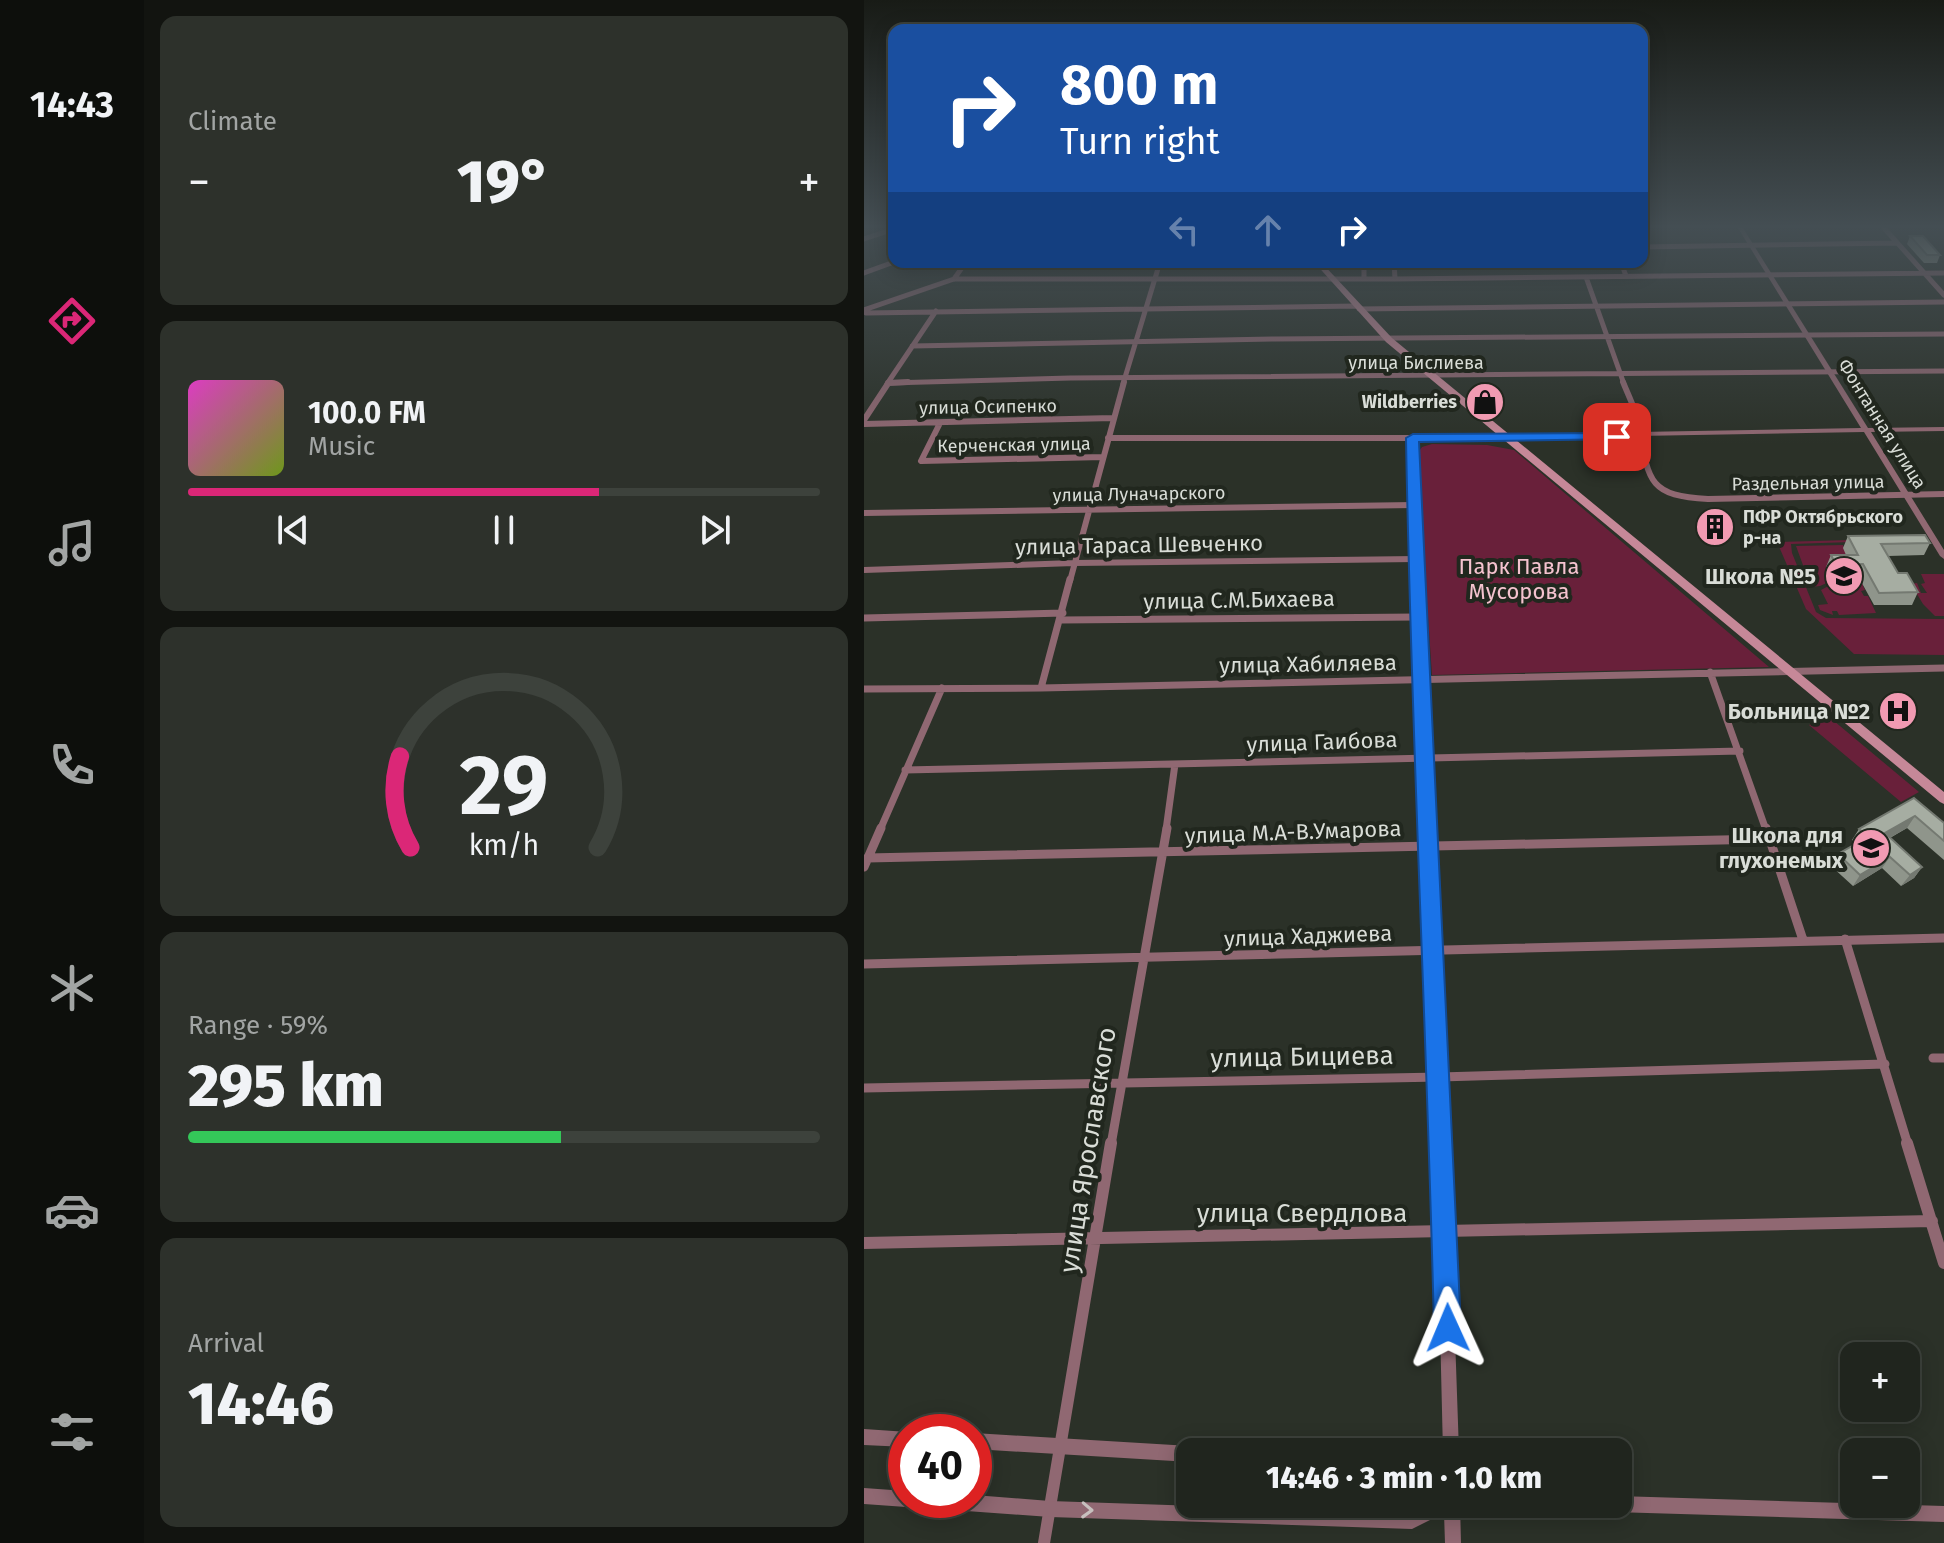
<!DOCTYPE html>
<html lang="en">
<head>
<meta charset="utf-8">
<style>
  body { margin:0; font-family:"Fira Sans",sans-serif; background:#2d312b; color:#f1f3f6; height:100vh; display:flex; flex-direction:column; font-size:30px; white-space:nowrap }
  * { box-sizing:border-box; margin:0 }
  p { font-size:26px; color:#a2a5a4 }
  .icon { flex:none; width:44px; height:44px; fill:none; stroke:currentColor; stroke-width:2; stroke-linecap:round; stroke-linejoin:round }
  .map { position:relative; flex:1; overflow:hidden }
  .drawer { display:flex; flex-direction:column; gap:16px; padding:16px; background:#121410; width:720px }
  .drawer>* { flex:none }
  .hud { position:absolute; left:24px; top:24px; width:760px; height:244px; border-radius:16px; box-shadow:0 4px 20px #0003,0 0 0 2px #3d423c; background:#1a4fa0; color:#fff; overflow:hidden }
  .tools { position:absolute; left:976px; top:1342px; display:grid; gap:16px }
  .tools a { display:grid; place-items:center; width:80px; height:80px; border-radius:16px; background:#20251e; box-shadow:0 4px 20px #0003,0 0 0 2px #3d423c; font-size:40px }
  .speed { position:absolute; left:24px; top:1414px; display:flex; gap:16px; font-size:40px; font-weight:700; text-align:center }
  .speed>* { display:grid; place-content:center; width:104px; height:104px; border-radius:50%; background:#20251e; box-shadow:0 4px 20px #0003,0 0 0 2px #3d423c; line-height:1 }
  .speed .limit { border:12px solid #d22; background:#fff; color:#111 }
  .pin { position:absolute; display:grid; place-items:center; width:68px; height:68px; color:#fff; margin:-34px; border-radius:16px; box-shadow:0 4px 12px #0006 }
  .me { position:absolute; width:88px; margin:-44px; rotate:359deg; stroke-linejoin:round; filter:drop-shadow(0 0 6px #0008) }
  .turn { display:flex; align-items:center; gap:28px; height:168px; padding:0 40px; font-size:36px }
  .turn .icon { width:104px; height:104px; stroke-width:2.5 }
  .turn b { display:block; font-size:56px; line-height:68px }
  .lanes { display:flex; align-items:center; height:76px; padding:0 40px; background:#0003; justify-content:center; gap:40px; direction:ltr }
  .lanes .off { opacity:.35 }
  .big { font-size:60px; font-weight:800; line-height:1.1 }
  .drawer .tile { flex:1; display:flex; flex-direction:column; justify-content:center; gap:12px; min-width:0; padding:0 28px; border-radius:16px; background:#2d312b }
  .drawer .dial { align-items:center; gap:0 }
  .dial svg { height:208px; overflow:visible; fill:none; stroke:#3d423c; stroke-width:7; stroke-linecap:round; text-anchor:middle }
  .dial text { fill:#f1f3f6; stroke:none }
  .song { display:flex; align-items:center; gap:24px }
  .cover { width:96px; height:96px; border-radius:12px; background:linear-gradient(135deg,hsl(310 70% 55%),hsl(80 70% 35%)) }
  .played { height:8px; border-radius:4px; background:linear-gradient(90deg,#db2777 65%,#3d423c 65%) }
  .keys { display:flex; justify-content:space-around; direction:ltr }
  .heat { display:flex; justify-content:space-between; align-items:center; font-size:44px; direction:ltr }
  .charge { height:12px; border-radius:6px; background:linear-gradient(90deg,#34c759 59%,#3d423c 0) }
  .trip { position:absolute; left:312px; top:1438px; width:456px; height:80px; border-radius:16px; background:#20251e; box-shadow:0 4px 20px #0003,0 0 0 2px #3d423c; font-weight:800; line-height:80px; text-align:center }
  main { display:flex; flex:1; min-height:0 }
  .tab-bar { display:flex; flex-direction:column; width:144px; justify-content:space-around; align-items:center; background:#0d0f0c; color:#a2a5a4 }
  .tab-bar .icon { width:56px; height:56px }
  .tab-bar .active { color:#db2777 }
  .tab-bar b { font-size:36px; color:#f1f3f6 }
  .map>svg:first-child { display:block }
</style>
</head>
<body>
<main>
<nav class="tab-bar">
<b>14:43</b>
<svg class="icon active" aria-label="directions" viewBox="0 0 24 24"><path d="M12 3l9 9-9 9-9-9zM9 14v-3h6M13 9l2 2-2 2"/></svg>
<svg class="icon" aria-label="music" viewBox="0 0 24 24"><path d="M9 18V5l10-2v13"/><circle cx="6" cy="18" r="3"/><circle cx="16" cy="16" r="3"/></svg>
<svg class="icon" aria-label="phone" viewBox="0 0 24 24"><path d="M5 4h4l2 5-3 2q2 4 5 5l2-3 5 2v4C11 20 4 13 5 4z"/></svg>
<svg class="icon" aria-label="climate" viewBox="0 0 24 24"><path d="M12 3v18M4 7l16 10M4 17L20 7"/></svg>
<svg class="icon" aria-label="car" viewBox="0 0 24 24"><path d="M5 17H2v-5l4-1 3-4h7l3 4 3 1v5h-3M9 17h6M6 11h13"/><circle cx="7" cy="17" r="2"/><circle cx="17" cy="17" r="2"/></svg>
<svg class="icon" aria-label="filters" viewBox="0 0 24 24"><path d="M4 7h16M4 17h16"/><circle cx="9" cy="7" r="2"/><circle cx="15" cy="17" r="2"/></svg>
</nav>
<section class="drawer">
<div class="tile"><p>Climate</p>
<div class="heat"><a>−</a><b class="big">19°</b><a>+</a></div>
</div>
<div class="tile">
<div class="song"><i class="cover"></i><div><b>100.0 FM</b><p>Music</p></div></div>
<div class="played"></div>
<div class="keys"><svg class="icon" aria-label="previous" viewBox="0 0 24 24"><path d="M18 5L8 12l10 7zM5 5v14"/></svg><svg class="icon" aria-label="pause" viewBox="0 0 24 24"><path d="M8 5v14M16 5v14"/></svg><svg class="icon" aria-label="next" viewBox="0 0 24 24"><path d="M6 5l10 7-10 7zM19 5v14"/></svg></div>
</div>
<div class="tile dial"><svg viewBox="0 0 100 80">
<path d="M14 69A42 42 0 1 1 86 69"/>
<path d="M14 69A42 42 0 0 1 10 34" stroke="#db2777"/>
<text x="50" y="56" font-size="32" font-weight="700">29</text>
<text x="50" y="72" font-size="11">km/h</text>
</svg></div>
<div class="tile"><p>Range · 59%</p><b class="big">295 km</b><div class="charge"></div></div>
<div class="tile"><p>Arrival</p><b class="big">14:46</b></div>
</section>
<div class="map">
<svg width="1080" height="1543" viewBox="0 0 1080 1543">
  <rect width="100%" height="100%" fill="#2b3128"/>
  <path fill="#69203a" d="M568,444L623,445L650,450L905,667L568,675L553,454L558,447Z
    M987,540L988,542L927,544L928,553L952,612L962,618L1080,619V655L990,654L942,609L913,542Z
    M979,545L984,557L964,565L976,577L956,586L947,587L932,546Z
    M1057,574H1080V616H1071L1059,604L1047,584L1053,583L1057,593H1063L1057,584L1061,583Z
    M1006,576L999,586L1001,590L997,591L1000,596H1004L1012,613L975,615L973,611H968L969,615L956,610L954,605L964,604L957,590L981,577Z
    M964,716L1055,792L1037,802L945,725Z"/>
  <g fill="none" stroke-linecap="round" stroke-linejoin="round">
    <path stroke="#906872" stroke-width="5" d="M1020,228L1080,295
      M0,239L30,229
      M778,247L1033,243
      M500,262V279
      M530,262L531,279
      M757,262L762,276
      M0,273L30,262
      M722,277L760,384
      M90,279L102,262
      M495,309L1080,302
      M0,310L90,279H531L1080,273
      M2,313L493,306
      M48,346L411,339L1080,334
      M24,383L206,378L1080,371
      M23,384L72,311
      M259,384L296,262"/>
    <path stroke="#906872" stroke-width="6" d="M759,382C765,397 774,414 776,430C784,483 787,496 844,499L1080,494
      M24,383L44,382
      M0,420L25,382
      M76,423L57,461L239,457
      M0,424L249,418
      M244,438H549
      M0,513L550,505
      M0,570L210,563L552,559
      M206,581L260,382"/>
    <path stroke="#906872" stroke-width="7" d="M0,618L199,613
      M197,620L553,617
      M846,672L902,830
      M177,688L206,579
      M0,689L177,688L1080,668
      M41,770L876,751
      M16,830L78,688
      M302,830L311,764"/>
    <path stroke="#906872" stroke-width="9" d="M902,828L939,940
      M3,858L903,839
      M0,867L17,828
      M981,939L1044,1145
      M0,964L1080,938
      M1069,1058H1080
      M0,1088L576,1077L1021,1064
      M247,1145L303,828"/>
    <path stroke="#906872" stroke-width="12" d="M1043,1143L1080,1263
      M0,1243L1068,1221
      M180,1543L247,1143"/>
    <path fill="#906872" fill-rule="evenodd" d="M874,228H879L1004,428L1080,427V431L1007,432L1080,550V559L1076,556L1000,432L553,440L561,679L582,1077L595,1452H579L570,1077L551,679L545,438L549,436L997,428Z
      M0,1429L44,1432H42V1447L0,1445Z
      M110,1433L326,1446L332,1448L333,1452H326V1462L110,1449Z
      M0,1488L42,1491V1500H50L48,1505L42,1507L0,1504Z
      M110,1495L186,1501L547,1513L563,1504H596L597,1543H581L580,1513L548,1529L186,1517L61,1508L55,1506L53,1500H110Z
      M754,1496L1080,1506V1522L750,1512L744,1510L742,1504H754Z"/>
    <path fill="#c68898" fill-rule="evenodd" d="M450,262H457L528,338L1080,792V804L1076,802L522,342Z"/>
  </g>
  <path fill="#8f958b" d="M1046,236L1076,255L1073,263H1060L1043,244Z
    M836,518L869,525L867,531L838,532L835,524Z
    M984,536L1066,543L1060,555L1024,556L1034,573L1054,592L1048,605H1010L994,576L967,577L962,567L967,555H982L979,548Z
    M1050,798L1080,823V860L1043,828L1026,838L1058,867L1050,878L1037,886L1018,868L989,886L967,866L974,854L992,844L988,840L995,829Z"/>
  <path fill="#747971" d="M1051,816L1043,828L1013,845L1021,833Z
    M1026,857L1018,868L989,886L996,875Z
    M1058,867L1050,878L1037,886L1046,875Z"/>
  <path fill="#a6ada2" stroke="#747971" stroke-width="2" d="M1046,236H1059L1076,255H1063Z
    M865,517L869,525H839L836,518Z
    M1061,535L1066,543L1017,544L1034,573H1043L1054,592L1015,593L999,564L972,565L967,555H994L984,536Z
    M1050,798L1080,823V841L1051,816L1021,833L1058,867L1046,875L1026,857L996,875L974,854L1004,837L995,829Z"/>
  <defs><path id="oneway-chevron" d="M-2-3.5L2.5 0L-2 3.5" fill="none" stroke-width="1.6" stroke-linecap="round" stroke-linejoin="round" transform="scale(2)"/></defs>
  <use stroke="#c7c0be" href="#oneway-chevron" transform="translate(223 1510) rotate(2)"/>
  <linearGradient id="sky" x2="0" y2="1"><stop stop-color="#181b16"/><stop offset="0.51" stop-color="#444e53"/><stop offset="1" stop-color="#444e53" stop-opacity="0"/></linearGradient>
  <rect width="1080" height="444" fill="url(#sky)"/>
  <path fill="#1a73e8" stroke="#114b97" stroke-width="2" d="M753,433L758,434V439L555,442L597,1328L593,1337L584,1341L574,1337L570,1328C563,1031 547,735 542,438L549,434Z"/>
  <defs>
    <symbol id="shop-disc" viewBox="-11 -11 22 22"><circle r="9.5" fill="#f19ab2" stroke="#21271e"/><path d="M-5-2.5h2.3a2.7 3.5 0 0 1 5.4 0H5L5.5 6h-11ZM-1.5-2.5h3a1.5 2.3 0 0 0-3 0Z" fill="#111"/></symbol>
    <symbol id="building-disc" viewBox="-11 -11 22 22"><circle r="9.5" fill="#f19ab2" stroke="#21271e"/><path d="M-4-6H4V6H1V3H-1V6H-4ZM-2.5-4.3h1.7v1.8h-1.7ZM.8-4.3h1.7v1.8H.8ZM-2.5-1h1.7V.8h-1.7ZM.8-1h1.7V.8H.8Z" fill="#111"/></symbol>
    <symbol id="school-disc" viewBox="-11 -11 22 22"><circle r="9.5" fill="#f19ab2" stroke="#21271e"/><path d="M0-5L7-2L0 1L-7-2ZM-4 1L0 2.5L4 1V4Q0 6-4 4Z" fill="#111"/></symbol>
    <symbol id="hospital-disc" viewBox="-11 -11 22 22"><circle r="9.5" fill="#f19ab2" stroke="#21271e"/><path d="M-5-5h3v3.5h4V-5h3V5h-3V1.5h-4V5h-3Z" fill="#111"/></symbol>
  </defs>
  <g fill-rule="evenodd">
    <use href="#shop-disc" x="599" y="380" width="44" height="44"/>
    <use href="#building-disc" x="829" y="505" width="44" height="44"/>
    <use href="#school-disc" x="958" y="554" width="44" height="44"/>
    <use href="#hospital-disc" x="1012" y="689" width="44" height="44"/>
    <use href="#school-disc" x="985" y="826" width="44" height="44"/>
  </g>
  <g text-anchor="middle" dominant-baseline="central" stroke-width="8" stroke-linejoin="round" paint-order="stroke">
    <g font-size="18" fill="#d9ddd7" stroke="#21271e">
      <text x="552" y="363">улица Бислиева</text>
      <text transform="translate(124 407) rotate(-1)">улица Осипенко</text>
      <text transform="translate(1018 424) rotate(58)">Фонтанная улица</text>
      <text transform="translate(150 445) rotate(-1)">Керченская улица</text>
      <text transform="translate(944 483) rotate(-1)">Раздельная улица</text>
      <text transform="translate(275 494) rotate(-1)">улица Луначарского</text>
    </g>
    <g font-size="18" font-weight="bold" fill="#d9ddd7" stroke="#21271e" text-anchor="end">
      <text x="593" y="402">Wildberries</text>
      <text x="879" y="517" text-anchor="start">ПФР Октябрьского<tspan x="879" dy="21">р-на</tspan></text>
    </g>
    <g font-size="22" fill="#d9ddd7" stroke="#21271e">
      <text transform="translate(275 545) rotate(-1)">улица Тараса Шевченко</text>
      <text transform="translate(375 600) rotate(-1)">улица С.М.Бихаева</text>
      <text transform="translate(444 664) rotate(-1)">улица Хабиляева</text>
      <text transform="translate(458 742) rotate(-2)">улица Гаибова</text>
      <text transform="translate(429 832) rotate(-2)">улица М.А-В.Умарова</text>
      <text transform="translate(444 936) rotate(-2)">улица Хаджиева</text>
    </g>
    <g font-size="22" fill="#f5c3cf" stroke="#21271e">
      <text x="655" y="566">Парк Павла<tspan x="655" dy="25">Мусорова</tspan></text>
    </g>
    <g font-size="22" font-weight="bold" fill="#d9ddd7" stroke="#21271e" text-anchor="end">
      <text x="952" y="576">Школа №5</text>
      <text x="1006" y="711">Больница №2</text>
      <text x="979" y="835">Школа для<tspan x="979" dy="25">глухонемых</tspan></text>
    </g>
    <g font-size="26" fill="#d9ddd7" stroke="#21271e">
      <text transform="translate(438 1057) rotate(-1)">улица Бициева</text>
      <text transform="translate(224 1150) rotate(-81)">улица Ярославского</text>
      <text x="438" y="1213">улица Свердлова</text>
    </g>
  </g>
</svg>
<div class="tools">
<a>+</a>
<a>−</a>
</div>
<div class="speed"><div class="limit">40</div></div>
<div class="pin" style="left:753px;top:437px;background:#d93025"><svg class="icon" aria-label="arrive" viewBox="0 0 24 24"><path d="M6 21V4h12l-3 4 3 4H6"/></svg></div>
<svg class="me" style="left:584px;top:1328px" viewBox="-20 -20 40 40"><path d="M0-17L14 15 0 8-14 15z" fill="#1a73e8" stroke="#fff" stroke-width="4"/></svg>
<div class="trip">14:46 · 3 min · 1.0 km</div>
<div class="hud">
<div class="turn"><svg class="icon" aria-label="right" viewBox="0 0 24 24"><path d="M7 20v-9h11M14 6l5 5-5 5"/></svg><div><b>800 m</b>Turn right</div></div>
<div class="lanes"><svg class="icon off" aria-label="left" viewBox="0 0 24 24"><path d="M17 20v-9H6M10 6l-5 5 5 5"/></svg><svg class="icon off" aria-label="ahead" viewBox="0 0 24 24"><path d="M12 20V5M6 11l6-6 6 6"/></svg><svg class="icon" aria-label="right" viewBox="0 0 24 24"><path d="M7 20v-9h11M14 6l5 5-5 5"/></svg></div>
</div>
</div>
</main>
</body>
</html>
